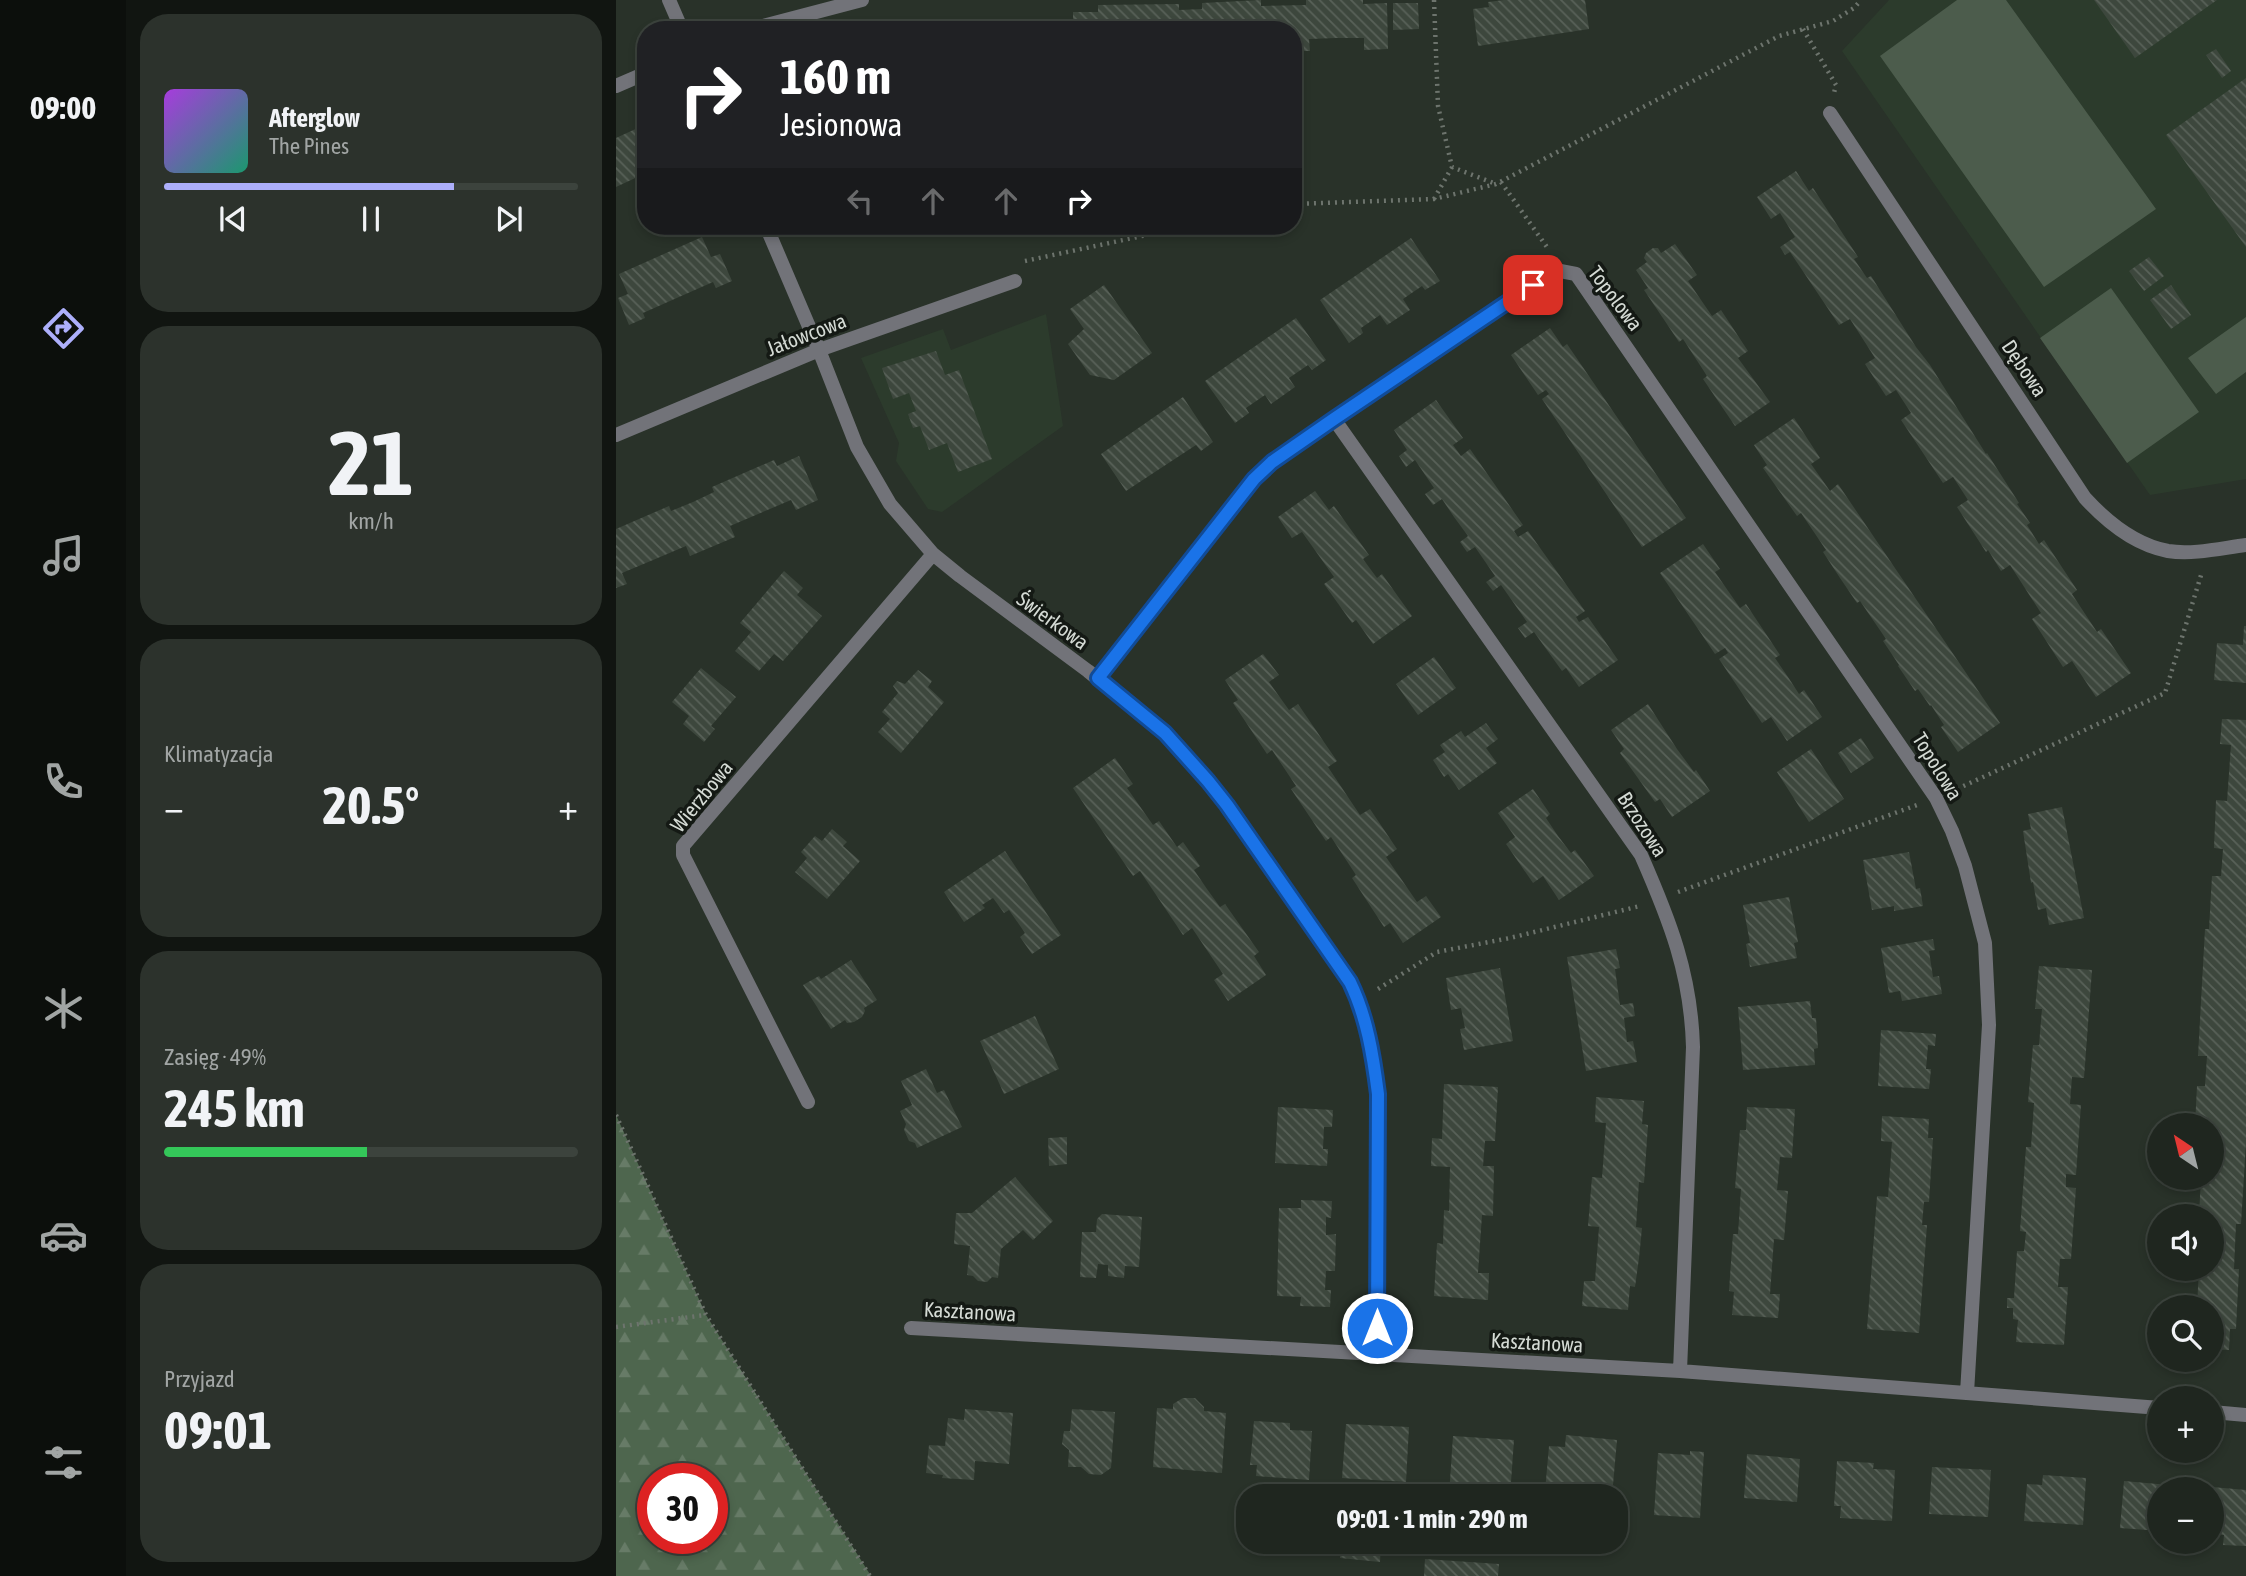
<!DOCTYPE html>
<html lang="pl">
<head>
<meta charset="utf-8">
<style>
  body { margin:0; font-family:"Asap Condensed",sans-serif; background:#2c322c; color:#f1f3f6; height:100vh; display:flex; flex-direction:column; font-size:26px; white-space:nowrap }
  * { box-sizing:border-box; margin:0 }
  p { font-size:23px; color:#a1a5a4 }
  .icon { flex:none; width:38px; height:38px; fill:none; stroke:currentColor; stroke-width:2; stroke-linecap:round; stroke-linejoin:round }
  .map { position:relative; flex:1; overflow:hidden }
  .side { display:flex; flex-direction:column; gap:14px; padding:14px; background:#111511; width:490px }
  .side>* { flex:none }
  .top-card { position:absolute; left:21px; top:21px; width:665px; height:214px; border-radius:28px; box-shadow:0 4px 10px #0003,0 0 0 2px #3c433d; background:#202124; color:#fff; overflow:hidden }
  .needle { width:46px; rotate:325deg }
  .buttons { position:absolute; left:1531px; top:1113px; display:grid; gap:14px }
  .buttons a { display:grid; place-items:center; width:77px; height:77px; border-radius:50%; background:#1f261f; box-shadow:0 4px 10px #0003,0 0 0 2px #3c433d; font-size:35px }
  .speed { position:absolute; left:21px; top:1463px; display:flex; gap:14px; font-size:35px; font-weight:700; text-align:center }
  .speed>* { display:grid; place-content:center; width:91px; height:91px; border-radius:50%; background:#1f261f; box-shadow:0 4px 10px #0003,0 0 0 2px #3c433d; line-height:1 }
  .speed .limit { border:10px solid #d22; background:#fff; color:#111 }
  .pin { position:absolute; display:grid; place-items:center; width:60px; height:60px; color:#fff; margin:-30px; border-radius:14px; box-shadow:0 4px 10px #0006 }
  .me { position:absolute; width:77px; margin:-38px; rotate:0deg; stroke-linejoin:round; filter:drop-shadow(0 0 5px #0008) }
  .turn { display:flex; align-items:center; gap:24px; height:147px; padding:0 28px; font-size:32px }
  .turn .icon { width:91px; height:91px; stroke-width:2.5 }
  .turn b { display:block; font-size:49px; line-height:60px }
  .lanes { display:flex; align-items:center; height:66px; padding:0 28px; background:#0003; justify-content:center; gap:35px; direction:ltr }
  .lanes .off { opacity:.35 }
  .big { font-size:52px; font-weight:700; line-height:1.1 }
  .side .widget { flex:1; display:flex; flex-direction:column; justify-content:center; gap:10px; min-width:0; padding:0 24px; border-radius:28px; background:#2c322c }
  .side .dial { align-items:center; gap:0 }
  .dial b { font-size:91px; line-height:1 }
  .song { display:flex; align-items:center; gap:21px }
  .cover { width:84px; height:84px; border-radius:10px; background:linear-gradient(135deg,hsl(280 70% 55%),hsl(160 70% 35%)) }
  .played { height:7px; border-radius:4px; background:linear-gradient(90deg,#adaffb 70%,#3c433d 70%) }
  .keys { display:flex; justify-content:space-around; direction:ltr }
  .heat { display:flex; justify-content:space-between; align-items:center; font-size:38px; direction:ltr }
  .charge { height:10px; border-radius:5px; background:linear-gradient(90deg,#34c759 49%,#3c433d 0) }
  .trip { position:absolute; left:620px; top:1484px; width:392px; height:70px; border-radius:28px; background:#1f261f; box-shadow:0 4px 10px #0003,0 0 0 2px #3c433d; font-weight:700; line-height:70px; text-align:center }
  main { display:flex; flex:1; min-height:0 }
  .tab-bar { display:flex; flex-direction:column; width:126px; justify-content:space-around; align-items:center; background:#0c0f0c; color:#a1a5a4 }
  .tab-bar .icon { width:49px; height:49px }
  .tab-bar .selected { color:#adaffb }
  .tab-bar b { font-size:32px; color:#f1f3f6 }
  .map>svg:first-child { display:block }
</style>
</head>
<body>
<main>
<nav class="tab-bar">
<b>09:00</b>
<svg class="icon selected" aria-label="directions" viewBox="0 0 24 24"><path d="M12 3l9 9-9 9-9-9zM9 14v-3h6M13 9l2 2-2 2"/></svg>
<svg class="icon" aria-label="music" viewBox="0 0 24 24"><path d="M9 18V5l10-2v13"/><circle cx="6" cy="18" r="3"/><circle cx="16" cy="16" r="3"/></svg>
<svg class="icon" aria-label="phone" viewBox="0 0 24 24"><path d="M5 4h4l2 5-3 2q2 4 5 5l2-3 5 2v4C11 20 4 13 5 4z"/></svg>
<svg class="icon" aria-label="climate" viewBox="0 0 24 24"><path d="M12 3v18M4 7l16 10M4 17L20 7"/></svg>
<svg class="icon" aria-label="car" viewBox="0 0 24 24"><path d="M5 17H2v-5l4-1 3-4h7l3 4 3 1v5h-3M9 17h6M6 11h13"/><circle cx="7" cy="17" r="2"/><circle cx="17" cy="17" r="2"/></svg>
<svg class="icon" aria-label="filters" viewBox="0 0 24 24"><path d="M4 7h16M4 17h16"/><circle cx="9" cy="7" r="2"/><circle cx="15" cy="17" r="2"/></svg>
</nav>
<section class="side">
<div class="widget">
<div class="song"><i class="cover"></i><div><b>Afterglow</b><p>The Pines</p></div></div>
<div class="played"></div>
<div class="keys"><svg class="icon" aria-label="previous" viewBox="0 0 24 24"><path d="M18 5L8 12l10 7zM5 5v14"/></svg><svg class="icon" aria-label="pause" viewBox="0 0 24 24"><path d="M8 5v14M16 5v14"/></svg><svg class="icon" aria-label="next" viewBox="0 0 24 24"><path d="M6 5l10 7-10 7zM19 5v14"/></svg></div>
</div>
<div class="widget dial"><b>21</b><p>km/h</p></div>
<div class="widget"><p>Klimatyzacja</p>
<div class="heat"><a>−</a><b class="big">20.5°</b><a>+</a></div>
</div>
<div class="widget"><p>Zasięg · 49%</p><b class="big">245 km</b><div class="charge"></div></div>
<div class="widget"><p>Przyjazd</p><b class="big">09:01</b></div>
</section>
<div class="map">
<svg width="1630" height="1576" viewBox="0 0 1630 1576">
  <defs>
    <pattern id="forest-firs" width="22" height="20" patternUnits="userSpaceOnUse" patternTransform="scale(1.75)"><rect width="22" height="20" fill="#4e664e"/><path d="M5 1l3.5 6h-7zM16 11l3.5 6h-7z" fill="#677b67"/></pattern>
    <pattern id="building-back-hatch" width="6" height="6" patternUnits="userSpaceOnUse" patternTransform="scale(1.75)"><rect width="6" height="6" fill="#3d473d"/><path d="M-1 5l2 2M0 0l6 6M5-1l2 2" fill="none" stroke="#586158"/></pattern>
  </defs>
  <rect width="100%" height="100%" fill="#293229"/>
  <path fill="#2c3b2c" d="M1273,0H1630V479L1534,495L1226,51Z
    M430,314L447,426L326,512L312,509L280,461L283,443L245,358L327,329L335,350Z"/>
  <path fill="url(#forest-firs)" fill-rule="evenodd" d="M0,1115L90,1315L255,1576H0ZM37,1479H96V1538H37Z"/>
  <path fill="#4c5c4c" d="M1341,0H1390L1540,209L1428,287L1264,56Z
    M1495,288L1583,412L1511,463L1424,338Z
    M1630,317V372L1600,394L1572,358Z"/>
  <path fill="url(#building-back-hatch)" d="M645,0V6L690,5V0H747V4L771,3L772,49L748,50V38H720L693,39L694,51H677V30H457V12H482V5L563,4V10L586,9V3Z
    M888,0H969L973,29L862,46L857,9L873,7L872,2Z
    M1478,0H1601L1519,58Z
    M777,3H802L803,29L777,30Z
    M1600,49L1615,71L1606,78L1590,55Z
    M1630,78V247L1550,135Z
    M26,126L28,132L30,131V173L0,187V138Z
    M1180,171L1193,191L1197,188L1242,257L1238,259L1251,278L1255,276L1300,347L1314,365L1370,454L1371,453L1403,503L1401,504L1414,523L1411,525L1423,544L1428,540L1461,590L1456,594L1481,632L1485,629L1515,673L1480,697L1456,661L1447,667L1416,619L1425,613L1394,565L1385,571L1372,550L1370,552L1341,507L1352,500L1337,477L1327,483L1285,420L1295,413L1280,390L1270,396L1249,364L1259,358L1234,319L1223,325L1174,252L1169,255L1164,247L1179,237L1164,213L1155,219L1141,197Z
    M86,237L95,257L104,254L116,281L100,288L97,282L63,297L27,313L29,318L13,325L2,298L12,294L3,274Z
    M795,238L824,281L809,290L806,286L787,299L794,310L771,325L764,315L745,328L747,333L733,343L704,300Z
    M1059,244L1081,275L1072,281L1096,316L1105,310L1132,351L1122,358L1154,402L1119,426L1087,379L1091,376L1067,339L1063,342L1028,290L1032,288L1020,270L1031,262L1028,258L1030,253L1037,248H1042L1045,253Z
    M1533,257L1548,276L1528,291L1513,271Z
    M488,285L536,353L498,380L474,375L452,344L468,329L454,309Z
    M1555,285L1575,315L1555,329L1534,300Z
    M680,318L710,360L696,370L692,365L673,378L679,387L655,404L649,395L630,408L633,413L619,423L589,381Z
    M934,328L947,347L951,344L1070,518L1026,547L926,399L933,394L930,390L922,395L895,355Z
    M320,351L329,375L343,370L376,459L342,472L331,443L313,450L304,426L297,428L292,414L300,411L293,393L277,399L266,368Z
    M567,397L597,442L585,451L580,445L510,491L485,454Z
    M820,400L847,438L837,445L845,456L854,449L907,525L898,531L902,537L912,531L969,611L960,617L963,622L972,617L1002,660L963,687L950,668L946,671L918,632L909,638L902,628L911,622L885,585L877,591L870,582L879,576L859,547L851,552L844,542L852,536L838,517L826,499L817,505L809,494L818,488L799,460L790,467L783,456L791,450L778,430Z
    M1178,418L1204,458L1195,464L1214,491L1222,484L1384,723L1342,752L1325,727L1328,725L1315,705L1314,706L1302,689L1299,691L1282,666L1283,665L1267,641L1270,639L1244,601L1241,603L1224,578L1207,552L1210,550L1185,513L1181,516L1147,468L1151,465L1138,445Z
    M183,456L202,500L180,510L175,500L114,526L119,537L74,556L70,546L37,560L6,573L11,584L0,588V529L53,506L55,511L77,502L98,492L96,487L158,460L161,466Z
    M699,491L713,510L718,506L753,555L747,559L761,578L766,574L796,616L757,644L740,620L736,623L708,584L718,577L686,532L676,538L662,517Z
    M1087,544L1104,569L1099,572L1124,608L1130,604L1164,655L1159,658L1172,677L1183,694L1188,690L1206,717L1171,741L1155,717L1146,723L1103,659L1112,653L1109,648L1099,654L1044,573Z
    M168,571L187,588L181,595L206,616L167,661L158,654L143,671L119,651L135,632L124,623Z
    M1628,626H1630V683L1598,680L1601,643L1627,645Z
    M647,654L663,675L653,682L673,710L682,704L721,761L712,767L744,815L754,809L781,849L770,857L801,902L810,896L825,917L787,943L774,923L768,927L736,878L740,875L715,837L710,841L675,789L680,786L656,750L651,754L617,703L622,700L609,680Z
    M818,657L840,688L802,715L780,684Z
    M85,668L120,697L95,726L99,729L88,742L67,724L73,716L56,702Z
    M302,670L316,681L312,687L328,702L285,753L262,732L274,719L266,712L282,693L277,686L281,681L289,684Z
    M1032,704L1061,749L1078,772L1080,770L1094,791L1056,817L1044,799L1039,802L1004,753L1008,749L995,730Z
    M1606,719L1630,720V1143L1625,1224H1620L1619,1246L1618,1269H1623L1620,1329H1614L1613,1350L1596,1349V1307H1581L1583,1269H1596V1216H1583L1585,1178H1596V1125H1579L1581,1086H1589L1591,1056H1582L1589,929H1593L1596,876H1605L1607,849L1598,848L1600,800L1611,801L1615,745L1604,744Z
    M870,723L882,739L870,748L881,763L843,790L832,774L828,777L817,760L829,752L824,745L845,731L849,737Z
    M1245,738L1258,758L1235,773L1222,753Z
    M1195,749L1228,799L1193,822L1161,772Z
    M499,758L517,784L511,788L537,825L543,821L561,847L567,842L584,866L578,870L591,889L604,907L609,904L643,952L638,956L650,975L612,1001L598,980L607,974L576,928L567,935L524,871L517,876L457,788Z
    M917,789L934,814L930,818L942,836L955,853L959,850L978,876L943,900L927,876L917,883L890,844L899,837L882,813Z
    M1446,807L1468,918L1433,925L1430,908L1422,910L1417,882L1415,883L1407,831L1415,829L1412,814Z
    M216,829L231,842L227,846L244,861L211,899L179,872L191,858L185,852L199,836L206,841Z
    M389,851L445,935L416,954L404,937L409,933L393,910L388,913L377,898L366,905L369,908L348,922L328,892Z
    M1293,852L1300,889L1304,888L1307,906L1278,911V906L1256,910L1247,860Z
    M1173,897L1182,942L1178,943L1181,958L1134,967L1130,944L1134,943L1127,905Z
    M1317,939L1319,950L1313,951L1317,977L1323,976L1326,994L1286,1001L1284,991L1273,993L1265,948Z
    M1000,949L1004,968L999,969L1004,1005L1017,1003L1019,1016L1008,1018L1011,1042L1017,1041L1021,1062L970,1071L951,957Z
    M235,960L261,1000L248,1008L249,1011L246,1017L238,1022L231,1023L229,1020L215,1029L187,985L203,976L205,979Z
    M1423,966L1476,970L1468,1078L1456,1077L1454,1104L1465,1105L1460,1175L1450,1174V1187L1460,1188L1455,1259H1444L1442,1287H1452L1448,1345L1400,1342L1402,1320L1397,1319V1308H1391V1298H1398L1401,1251H1408L1410,1232L1404,1231L1410,1147H1415L1418,1103L1412,1102L1417,1045H1423L1426,1009H1419Z
    M884,968L897,1041L848,1050L844,1029L849,1028L845,1008L835,1010L830,978Z
    M1194,1001L1196,1018H1200L1202,1048L1198,1049L1199,1065L1127,1070L1122,1007Z
    M419,1016L443,1069L388,1094L364,1041Z
    M1265,1030L1320,1034L1319,1046L1312,1045L1310,1069H1315L1313,1089L1262,1086Z
    M310,1069L321,1093L328,1090L346,1127L301,1148L299,1143L293,1141L288,1130L290,1124L284,1111L296,1105L285,1081Z
    M828,1084L882,1087L879,1141H869L867,1166H878L877,1216L866,1215L862,1273H873L872,1300L818,1296L821,1243L827,1244L828,1210L833,1211L834,1167L815,1166L816,1138L826,1139Z
    M980,1097L1028,1101L1026,1124L1032,1125L1028,1183L1023,1182L1020,1227L1026,1228L1023,1258L1019,1287L1014,1286L1012,1310L966,1306L968,1281H979L983,1227L972,1226L976,1177L986,1178L990,1123L979,1122Z
    M662,1107L717,1110L716,1127H708L707,1149H712L711,1166L659,1163Z
    M1131,1107L1179,1109L1176,1158L1164,1157L1161,1190L1172,1191L1168,1240L1158,1239L1154,1294H1164L1162,1318L1116,1315L1118,1292L1113,1291L1117,1234H1122L1125,1189L1119,1188L1124,1130H1130Z
    M1266,1116L1313,1119L1312,1138H1317L1313,1202H1308L1306,1225H1311L1303,1333L1251,1329L1261,1196L1272,1197L1276,1142L1265,1141Z
    M451,1137V1164L433,1166L432,1138Z
    M399,1177L437,1221L417,1240L407,1230L385,1249L382,1278L376,1277L371,1282L362,1281L357,1276L351,1275L354,1246L338,1244L340,1213H356Z
    M685,1200L716,1201L715,1218L710,1217V1235L720,1234L719,1271H710L709,1290H715L714,1307L684,1306L685,1297L661,1296L663,1208H685Z
    M486,1214L526,1217L523,1267L509,1266L508,1278L492,1276V1265L482,1264L480,1278L464,1277L466,1232H480L481,1219Z
    M567,1398H579L588,1407V1411L610,1413L606,1473L537,1467L541,1408L557,1409V1404Z
    M349,1409L397,1413L393,1464L359,1461L358,1480L326,1478L327,1475L310,1473L313,1445L329,1446L332,1418L348,1420Z
    M456,1409L499,1412L495,1468L485,1475L473,1474L465,1467H452L453,1450L446,1444L448,1431H454Z
    M638,1421L674,1423V1430L696,1431L693,1480L640,1476L641,1465H634Z
    M730,1424L793,1427L790,1482L726,1478Z
    M950,1435L1001,1440L996,1496L929,1491L933,1446L949,1447Z
    M837,1436L898,1440L894,1496H833Z
    M1074,1451L1088,1452L1084,1518L1038,1515L1042,1453L1074,1455Z
    M1131,1454L1184,1459L1181,1502L1128,1498Z
    M1221,1461L1258,1463L1257,1469L1279,1470L1276,1521L1224,1518L1225,1506H1218Z
    M1316,1467L1375,1470L1372,1517L1313,1514Z
    M1427,1475L1470,1478L1467,1525L1408,1521L1411,1484L1426,1485Z
    M1508,1481L1564,1486V1489H1544V1531L1504,1528Z
    M728,1485L768,1487V1496H727Z
    M1596,1487L1630,1490V1546L1607,1545L1608,1535L1596,1534Z
    M725,1542H765L764,1562L724,1558Z
    M809,1559L883,1564L882,1576H808Z"/>
  <g fill="none" stroke-linecap="round" stroke-linejoin="round">
    <path stroke="#6d746d" stroke-width="4.5" stroke-dasharray="2 5" stroke-linecap="butt" d="M818,0L822,106L836,167L880,184
      M1187,29L1220,85L1218,93
      M885,182L933,250
      M818,199L836,167
      M677,204L818,199L880,184L1163,36L1217,21L1238,8L1245,0
      M409,261L573,226
      M1341,789L1549,693L1586,572
      M1062,892L1301,805
      M762,989L821,952L894,938L1024,906
      M0,1115L90,1315L254,1576
      M0,1327L89,1315"/>
    <path stroke="#727379" stroke-width="14" d="M53,0L66,30
      M132,30L246,0
      M0,86L30,73
      M1214,113L1469,498C1491,522 1520,545 1552,551C1577,555 1606,548 1630,545
      M150,226L203,350L241,447L274,504L317,554L344,576L472,671L549,733L611,805L734,982C767,1048 762,1121 762,1193C762,1246 761,1300 761,1354
      M718,419L1025,855C1054,921 1075,974 1077,1047L1064,1371
      M0,435L203,350L399,281
      M482,678L638,479L656,462L939,270L960,274L1320,798L1336,831L1349,866L1369,943L1373,1025L1351,1393
      M192,1102L67,855V846L317,554
      M295,1328L1064,1371L1544,1408
      M1596,1412L1630,1415"/>
  </g>
  <g fill="none" stroke-linecap="round" stroke-linejoin="round">
    <defs>
      <path id="route" d="M761,1328L762,1094C757,1055 751,1017 734,982L611,805L592,781L549,733L482,678L638,479L656,462L718,419L917,285"/>
    </defs>
    <use href="#route" stroke="#114b97" stroke-width="18"/>
    <use href="#route" stroke="#1a73e8" stroke-width="12"/>
  </g>
  <g text-anchor="middle" dominant-baseline="central" stroke-width="7" stroke-linejoin="round" paint-order="stroke">
    <g font-size="21" fill="#d4dad4" stroke="#141914">
      <text transform="translate(1000 298) rotate(53)">Topolowa</text>
      <text transform="translate(190 334) rotate(-21)">Jałowcowa</text>
      <text transform="translate(1409 368) rotate(56)">Dębowa</text>
      <text transform="translate(437 620) rotate(36)">Świerkowa</text>
      <text transform="translate(1322 766) rotate(58)">Topolowa</text>
      <text transform="translate(85 796) rotate(-51)">Wierzbowa</text>
      <text transform="translate(1027 824) rotate(57)">Brzozowa</text>
      <text transform="translate(354 1311) rotate(3)">Kasztanowa</text>
      <text transform="translate(921 1342) rotate(3)">Kasztanowa</text>
    </g>
  </g>
</svg>
<div class="buttons">
<a><svg class="needle" viewBox="-14 -14 28 28"><path d="M0-13l5 13h-10z" fill="#e53935"/><path d="M0 13l5-13h-10z" fill="#a1a5a4"/></svg></a>
<a><svg class="icon" aria-label="sound" viewBox="0 0 24 24"><path d="M4 9h4l5-4v14l-5-4H4zM17 9q2 3 0 6"/></svg></a>
<a><svg class="icon" aria-label="search" viewBox="0 0 24 24"><circle cx="10" cy="10" r="6"/><path d="M15 15l6 6"/></svg></a>
<a>+</a>
<a>−</a>
</div>
<div class="speed"><div class="limit">30</div></div>
<div class="pin" style="left:917px;top:285px;background:#d93025"><svg class="icon" aria-label="arrive" viewBox="0 0 24 24"><path d="M6 21V4h12l-3 4 3 4H6"/></svg></div>
<svg class="me" style="left:761px;top:1328px" viewBox="-20 -20 40 40"><circle r="17" fill="#1a73e8" stroke="#fff" stroke-width="3"/><path d="M0-11L8 9 0 5-8 9z" fill="#fff"/></svg>
<div class="trip">09:01 · 1 min · 290 m</div>
<div class="top-card">
<div class="turn"><svg class="icon" aria-label="right" viewBox="0 0 24 24"><path d="M7 20v-9h11M14 6l5 5-5 5"/></svg><div><b>160 m</b>Jesionowa</div></div>
<div class="lanes"><svg class="icon off" aria-label="left" viewBox="0 0 24 24"><path d="M17 20v-9H6M10 6l-5 5 5 5"/></svg><svg class="icon off" aria-label="ahead" viewBox="0 0 24 24"><path d="M12 20V5M6 11l6-6 6 6"/></svg><svg class="icon off" aria-label="ahead" viewBox="0 0 24 24"><path d="M12 20V5M6 11l6-6 6 6"/></svg><svg class="icon" aria-label="right" viewBox="0 0 24 24"><path d="M7 20v-9h11M14 6l5 5-5 5"/></svg></div>
</div>
</div>
</main>
</body>
</html>
